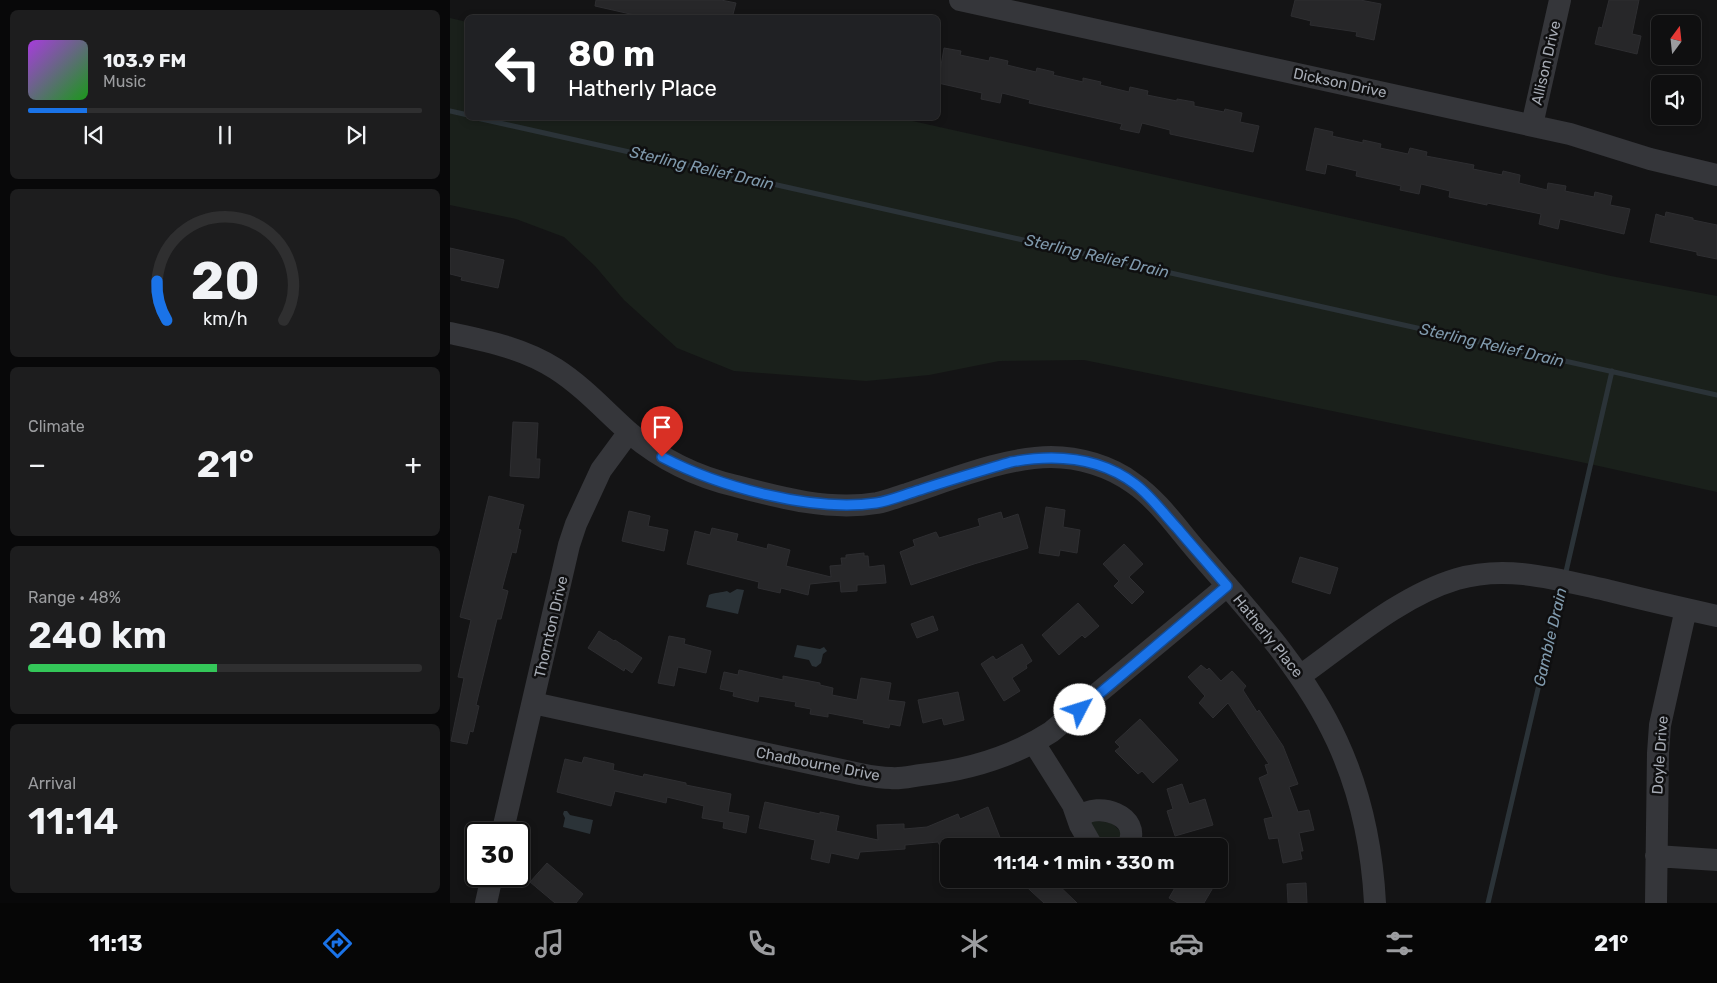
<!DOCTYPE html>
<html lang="en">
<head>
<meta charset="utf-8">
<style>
  body { margin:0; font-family:Rubik,sans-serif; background:#1d1d1e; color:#f1f3f6; height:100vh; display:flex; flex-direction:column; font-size:19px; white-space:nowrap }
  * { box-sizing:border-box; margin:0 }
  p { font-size:16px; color:#9b9c9f }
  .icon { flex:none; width:28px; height:28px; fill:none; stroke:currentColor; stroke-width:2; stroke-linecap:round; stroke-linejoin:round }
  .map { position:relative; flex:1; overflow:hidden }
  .panel { display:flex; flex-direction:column; gap:10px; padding:10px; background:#080809; width:450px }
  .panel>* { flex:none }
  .hud { position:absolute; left:15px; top:15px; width:475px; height:105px; border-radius:8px; box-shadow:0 2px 8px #0003,0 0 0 1px #2f2f30; background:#202124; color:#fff; overflow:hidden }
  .needle { width:32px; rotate:15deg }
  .tools { position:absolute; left:1201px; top:15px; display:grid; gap:10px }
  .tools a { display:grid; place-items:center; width:50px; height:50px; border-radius:8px; background:#0f0f10; box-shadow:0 2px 8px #0003,0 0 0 1px #2f2f30; font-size:25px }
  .speed { position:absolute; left:15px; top:822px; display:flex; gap:10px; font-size:25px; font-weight:700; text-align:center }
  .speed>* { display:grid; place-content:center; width:65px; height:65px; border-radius:50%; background:#0f0f10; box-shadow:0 2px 8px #0003,0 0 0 1px #2f2f30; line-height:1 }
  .speed .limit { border:2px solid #111; border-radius:8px; background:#fff; color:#111 }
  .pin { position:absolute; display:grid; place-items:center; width:42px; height:42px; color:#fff; margin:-51px -21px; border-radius:50% 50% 50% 0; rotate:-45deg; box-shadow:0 0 5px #0007 }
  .pin .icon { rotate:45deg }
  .me { position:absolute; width:55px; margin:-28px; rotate:50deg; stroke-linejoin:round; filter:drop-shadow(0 0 4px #0008) }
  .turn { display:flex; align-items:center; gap:18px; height:105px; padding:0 20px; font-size:22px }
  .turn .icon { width:65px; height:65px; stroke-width:2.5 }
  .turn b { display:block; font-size:35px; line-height:42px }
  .big { font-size:38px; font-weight:600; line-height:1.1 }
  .panel .card { flex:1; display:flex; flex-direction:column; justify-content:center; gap:8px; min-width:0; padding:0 18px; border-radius:8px; background:#1d1d1e }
  .panel .dial { align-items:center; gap:0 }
  .dial svg { height:130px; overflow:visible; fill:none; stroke:#2f2f30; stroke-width:7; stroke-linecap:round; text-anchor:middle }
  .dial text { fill:#f1f3f6; stroke:none }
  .song { display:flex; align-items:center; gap:15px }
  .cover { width:60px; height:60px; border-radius:8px; background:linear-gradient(135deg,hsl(280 70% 55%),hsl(120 70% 35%)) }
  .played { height:5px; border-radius:2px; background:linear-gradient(90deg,#1a73e8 15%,#2f2f30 15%) }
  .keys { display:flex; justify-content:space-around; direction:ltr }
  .heat { display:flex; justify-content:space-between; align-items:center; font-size:28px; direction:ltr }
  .charge { height:8px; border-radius:4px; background:linear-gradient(90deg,#34c759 48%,#2f2f30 0) }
  .trip { position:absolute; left:490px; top:838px; width:288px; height:50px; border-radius:8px; background:#0f0f10; box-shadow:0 2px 8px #0003,0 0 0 1px #2f2f30; font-weight:600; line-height:50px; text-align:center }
  .tabs { display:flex; height:80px; justify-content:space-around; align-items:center; background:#060606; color:#9b9c9f }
  .tabs .icon { width:35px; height:35px }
  .tabs .active { color:#1a73e8 }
  .tabs b { font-size:22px; color:#f1f3f6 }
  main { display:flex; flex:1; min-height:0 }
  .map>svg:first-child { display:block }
</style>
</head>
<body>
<main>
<section class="panel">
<div class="card">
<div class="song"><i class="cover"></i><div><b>103.9 FM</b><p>Music</p></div></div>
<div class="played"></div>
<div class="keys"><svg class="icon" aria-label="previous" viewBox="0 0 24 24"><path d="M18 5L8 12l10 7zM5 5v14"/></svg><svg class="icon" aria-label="pause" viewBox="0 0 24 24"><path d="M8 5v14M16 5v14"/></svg><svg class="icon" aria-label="next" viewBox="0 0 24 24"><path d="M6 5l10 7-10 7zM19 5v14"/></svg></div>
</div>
<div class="card dial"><svg viewBox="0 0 100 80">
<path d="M14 69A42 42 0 1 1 86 69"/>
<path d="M14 69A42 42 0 0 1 8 45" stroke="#1a73e8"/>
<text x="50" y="56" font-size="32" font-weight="700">20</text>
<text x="50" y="72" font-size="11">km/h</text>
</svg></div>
<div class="card"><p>Climate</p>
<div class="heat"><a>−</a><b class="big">21°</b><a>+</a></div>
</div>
<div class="card"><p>Range · 48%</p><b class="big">240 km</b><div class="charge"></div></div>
<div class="card"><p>Arrival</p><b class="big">11:14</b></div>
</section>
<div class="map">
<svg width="1267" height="903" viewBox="0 0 1267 903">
  <rect width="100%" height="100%" fill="#141415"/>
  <path fill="#1a201b" d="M0,18L17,22L18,118H449L1161,276L1267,296V492L1126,461L634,360L549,361L479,375L416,381L284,371L227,348L174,300L145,266L114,237L66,219L0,205Z
    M641,820L662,823L671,832L669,842C665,847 656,848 651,845L639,821Z"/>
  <path fill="#2b3338" d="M287,589L294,590L288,614L256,607L259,595C265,592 271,593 277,591L280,593Z
    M347,645L370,649L374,647L377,651L373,654L371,663L366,667L362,666L359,660L344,657Z
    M114,811H117L120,815L143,820L140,834L113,827L115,818L113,814Z"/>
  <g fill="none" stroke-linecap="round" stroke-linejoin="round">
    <path stroke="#2b3338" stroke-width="5" d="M0,111L18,115
      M27,118L1267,395
      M1115,576L1162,371
      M1038,903L1112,586"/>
  </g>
  <path fill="#272729" stroke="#2e2e31" d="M146,0H271L286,3L282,18H198L145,6Z
    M845,0H910L931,4L924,40L906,36L907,32L860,25L861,21L841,16Z
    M1159,0H1189L1182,34L1191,36L1187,54L1145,44L1149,27L1152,28Z
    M494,48L511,51L510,55L539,61L540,57L558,61L557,65L586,72L587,68L604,72L603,75L633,82V78L651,82L650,85L679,92L680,87L698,91L697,95L727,101V99L744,102V106L774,112L775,109L792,113L790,122L809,126L803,152L720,134V130L692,123L689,133L670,129L672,124L579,103L580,100L552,93L550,103L531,99L532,93L488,83Z
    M865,128L883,132L882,136L913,143V140L931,144L930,148L958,154L960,148L977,152L976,156L1024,165L1023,169L1052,175L1053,171L1070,175L1069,183L1097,190L1098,183L1116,186L1115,191L1144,197L1145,192L1162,196L1160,205L1180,209L1174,234L1110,219L1108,229L1089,224L1091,214L1037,203V205L999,197L1000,191L971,184L969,194L950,190L951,186L906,176L907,171L877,164L875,174L856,170Z
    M1216,212L1243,218V220L1267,225V259L1247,255V252L1200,242L1206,214L1215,217Z
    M0,248L54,260L48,288L11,280L12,277L0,274Z
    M63,422L88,423L86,459H90L89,478L60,476Z
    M39,496L74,505L68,529L71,530L66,553L62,552L52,589L58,591L51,619H47L26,705L29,706L23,732L20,731L17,744L1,741L14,678L8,677L21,620L10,617Z
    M596,507L615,510L613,527L630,530L627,553L610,550L609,556L589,553Z
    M179,511L200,516L198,526L218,530L214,551L172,541Z
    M551,512L553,519L568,514L578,548L524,564L461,585L450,552L465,546L463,540L486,532L489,538L530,526L528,519Z
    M262,528L288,534L286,541L317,549L318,544L340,550L336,566L381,577L380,566L392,565L391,558H396V555L414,553V556H418L419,567L434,565L436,583L407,585V591L391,592L390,581L360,584L358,595L331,588L330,593L308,588L309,582L237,564L245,531L260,535Z
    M674,544L693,564L679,577L694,592L682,604L664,586L669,581L653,564Z
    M850,557L888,568L880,594L842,582Z
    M628,603L649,626L635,638L632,635L609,655L592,635Z
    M483,616L488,630L467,638L461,624Z
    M149,631L164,641L165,640L192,658L182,673L175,668L174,671L138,648Z
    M219,636L235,639L234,644L261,651L256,673L228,667L224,686L208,683Z
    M572,644L582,661L576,665L577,668L562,678L570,691L554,701L531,664L543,656L546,660Z
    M751,665L757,670L759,668L771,681L782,671L796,686L793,690L807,712L809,710L833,746L848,784L839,787L848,812L859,810L864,830L849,833L853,851H850L852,859L833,863L828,838L819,839L814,819L823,817L809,778L818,774L815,765L819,764L778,703L763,718L749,703L755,696L738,677Z
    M289,670L333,680V676L370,683V685L383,688L382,695L407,700L411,678L441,683L438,700L455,702L450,726L440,724L439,728L413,723L414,720L378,713V717L360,714L361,709L345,706L346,702L309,696L308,702L283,696L284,692L270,689L274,672L288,675Z
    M508,692L514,720L494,725L492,718L473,723L468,700Z
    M690,719L728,760L703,783L692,771L688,774L665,751L670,747L665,742Z
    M134,757L164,764L163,770L193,777L194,774L236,783V785L281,794L278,812L299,816L296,833L273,828L274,822L252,818L254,806L217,797L216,803L165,791L161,806L107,792L115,759L132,763Z
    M732,784L739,804L755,799L763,825L725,836L717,811L723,809L717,789Z
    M315,802L370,814V812L389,816L386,831L428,840L427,825L454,824V829L477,827L508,814L510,819L538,807L551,840L536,846H490L488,842L455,845V849L410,852L408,859L381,853L379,863L361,859L365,840L309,828Z
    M97,863L133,894L126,903H105L80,882Z
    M568,879H602L627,903H594Z
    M730,879H768L754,903H728L719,898Z
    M856,883L857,903H838L837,884Z"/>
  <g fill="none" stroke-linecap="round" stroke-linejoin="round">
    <path stroke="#35363a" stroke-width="22" d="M510,0L1120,134L1200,159L1267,175
      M1082,125L1110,0
      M0,333C37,341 73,348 106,369C134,387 156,412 181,434C212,460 247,477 286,486C331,498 380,511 427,503C437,501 447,497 457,494C500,480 556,457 601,457C629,457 660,466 683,483C708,500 727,528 747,551C798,610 854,669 887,741C911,793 922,846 925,903
      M850,676C898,642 950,596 1007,579C1058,564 1110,580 1160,591C1196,600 1231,608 1267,616
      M83,703L410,774C420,776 431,778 441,778C451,779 462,776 471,775C518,770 562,757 601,732L777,586
      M584,743L623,805L630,825L642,846
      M630,825L632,816C645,802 694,814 678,846
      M52,834L119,545L126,524L151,470L179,432
      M1206,856L1267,860
      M36,903L42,876
      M1206,903L1208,753L1210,725L1236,609"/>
  </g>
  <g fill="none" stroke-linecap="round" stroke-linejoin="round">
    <defs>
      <path id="route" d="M212,457C269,487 362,512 426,503C440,501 456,494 470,490C500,480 531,471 561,462C604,454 649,457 685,484C701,496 713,513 727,528C743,547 760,566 777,586L630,710"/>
    </defs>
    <use href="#route" stroke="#114b97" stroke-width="12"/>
    <use href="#route" stroke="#1a73e8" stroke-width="9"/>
  </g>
  <g text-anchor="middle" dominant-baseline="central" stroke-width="5" stroke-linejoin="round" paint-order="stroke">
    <g font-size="15" fill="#a6abb4" stroke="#0f0f10">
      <text transform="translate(1096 63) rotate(-77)">Allison Drive</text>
      <text transform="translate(890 83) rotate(12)">Dickson Drive</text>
      <text transform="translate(101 627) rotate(-77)">Thornton Drive</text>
      <text transform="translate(818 636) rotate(51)">Hatherly Place</text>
      <text transform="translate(1210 755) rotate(-86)">Doyle Drive</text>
      <text transform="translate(368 764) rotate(11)">Chadbourne Drive</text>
    </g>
    <g font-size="16" font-style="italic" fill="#809aad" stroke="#0f0f10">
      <text transform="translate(252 168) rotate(13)">Sterling Relief Drain</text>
      <text transform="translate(647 256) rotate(13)">Sterling Relief Drain</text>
      <text transform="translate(1042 345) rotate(13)">Sterling Relief Drain</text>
      <text transform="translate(1100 637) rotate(-77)">Gamble Drain</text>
    </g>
  </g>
</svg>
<div class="tools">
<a><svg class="needle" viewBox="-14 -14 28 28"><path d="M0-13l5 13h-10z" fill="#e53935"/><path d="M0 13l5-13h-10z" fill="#9b9c9f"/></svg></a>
<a><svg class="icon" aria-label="sound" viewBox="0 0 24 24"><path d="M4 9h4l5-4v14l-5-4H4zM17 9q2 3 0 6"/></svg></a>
</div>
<div class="speed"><div class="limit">30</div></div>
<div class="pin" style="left:212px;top:457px;background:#d93025"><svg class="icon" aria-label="arrive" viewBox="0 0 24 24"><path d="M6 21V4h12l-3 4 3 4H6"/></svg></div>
<svg class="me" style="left:630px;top:710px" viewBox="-20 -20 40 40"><circle r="19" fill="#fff"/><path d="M0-13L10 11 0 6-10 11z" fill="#1a73e8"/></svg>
<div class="trip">11:14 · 1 min · 330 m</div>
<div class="hud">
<div class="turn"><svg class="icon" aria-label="left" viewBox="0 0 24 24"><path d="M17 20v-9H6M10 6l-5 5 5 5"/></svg><div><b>80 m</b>Hatherly Place</div></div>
</div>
</div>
</main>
<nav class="tabs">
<b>11:13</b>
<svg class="icon active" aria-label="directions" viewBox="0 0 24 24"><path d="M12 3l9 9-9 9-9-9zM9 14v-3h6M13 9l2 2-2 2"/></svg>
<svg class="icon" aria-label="music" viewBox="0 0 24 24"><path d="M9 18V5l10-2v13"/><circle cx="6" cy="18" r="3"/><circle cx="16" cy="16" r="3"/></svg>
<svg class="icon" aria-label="phone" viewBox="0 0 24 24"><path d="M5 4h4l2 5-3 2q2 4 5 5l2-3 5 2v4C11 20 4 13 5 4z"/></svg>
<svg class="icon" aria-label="climate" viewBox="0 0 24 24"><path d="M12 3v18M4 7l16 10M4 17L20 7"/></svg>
<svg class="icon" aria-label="car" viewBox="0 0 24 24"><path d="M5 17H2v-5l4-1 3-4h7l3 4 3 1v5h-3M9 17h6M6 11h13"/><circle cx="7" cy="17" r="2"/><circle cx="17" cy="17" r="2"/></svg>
<svg class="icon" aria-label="filters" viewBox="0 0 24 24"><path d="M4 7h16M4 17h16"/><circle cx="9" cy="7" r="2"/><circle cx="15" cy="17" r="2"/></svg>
<b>21°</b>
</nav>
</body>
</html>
